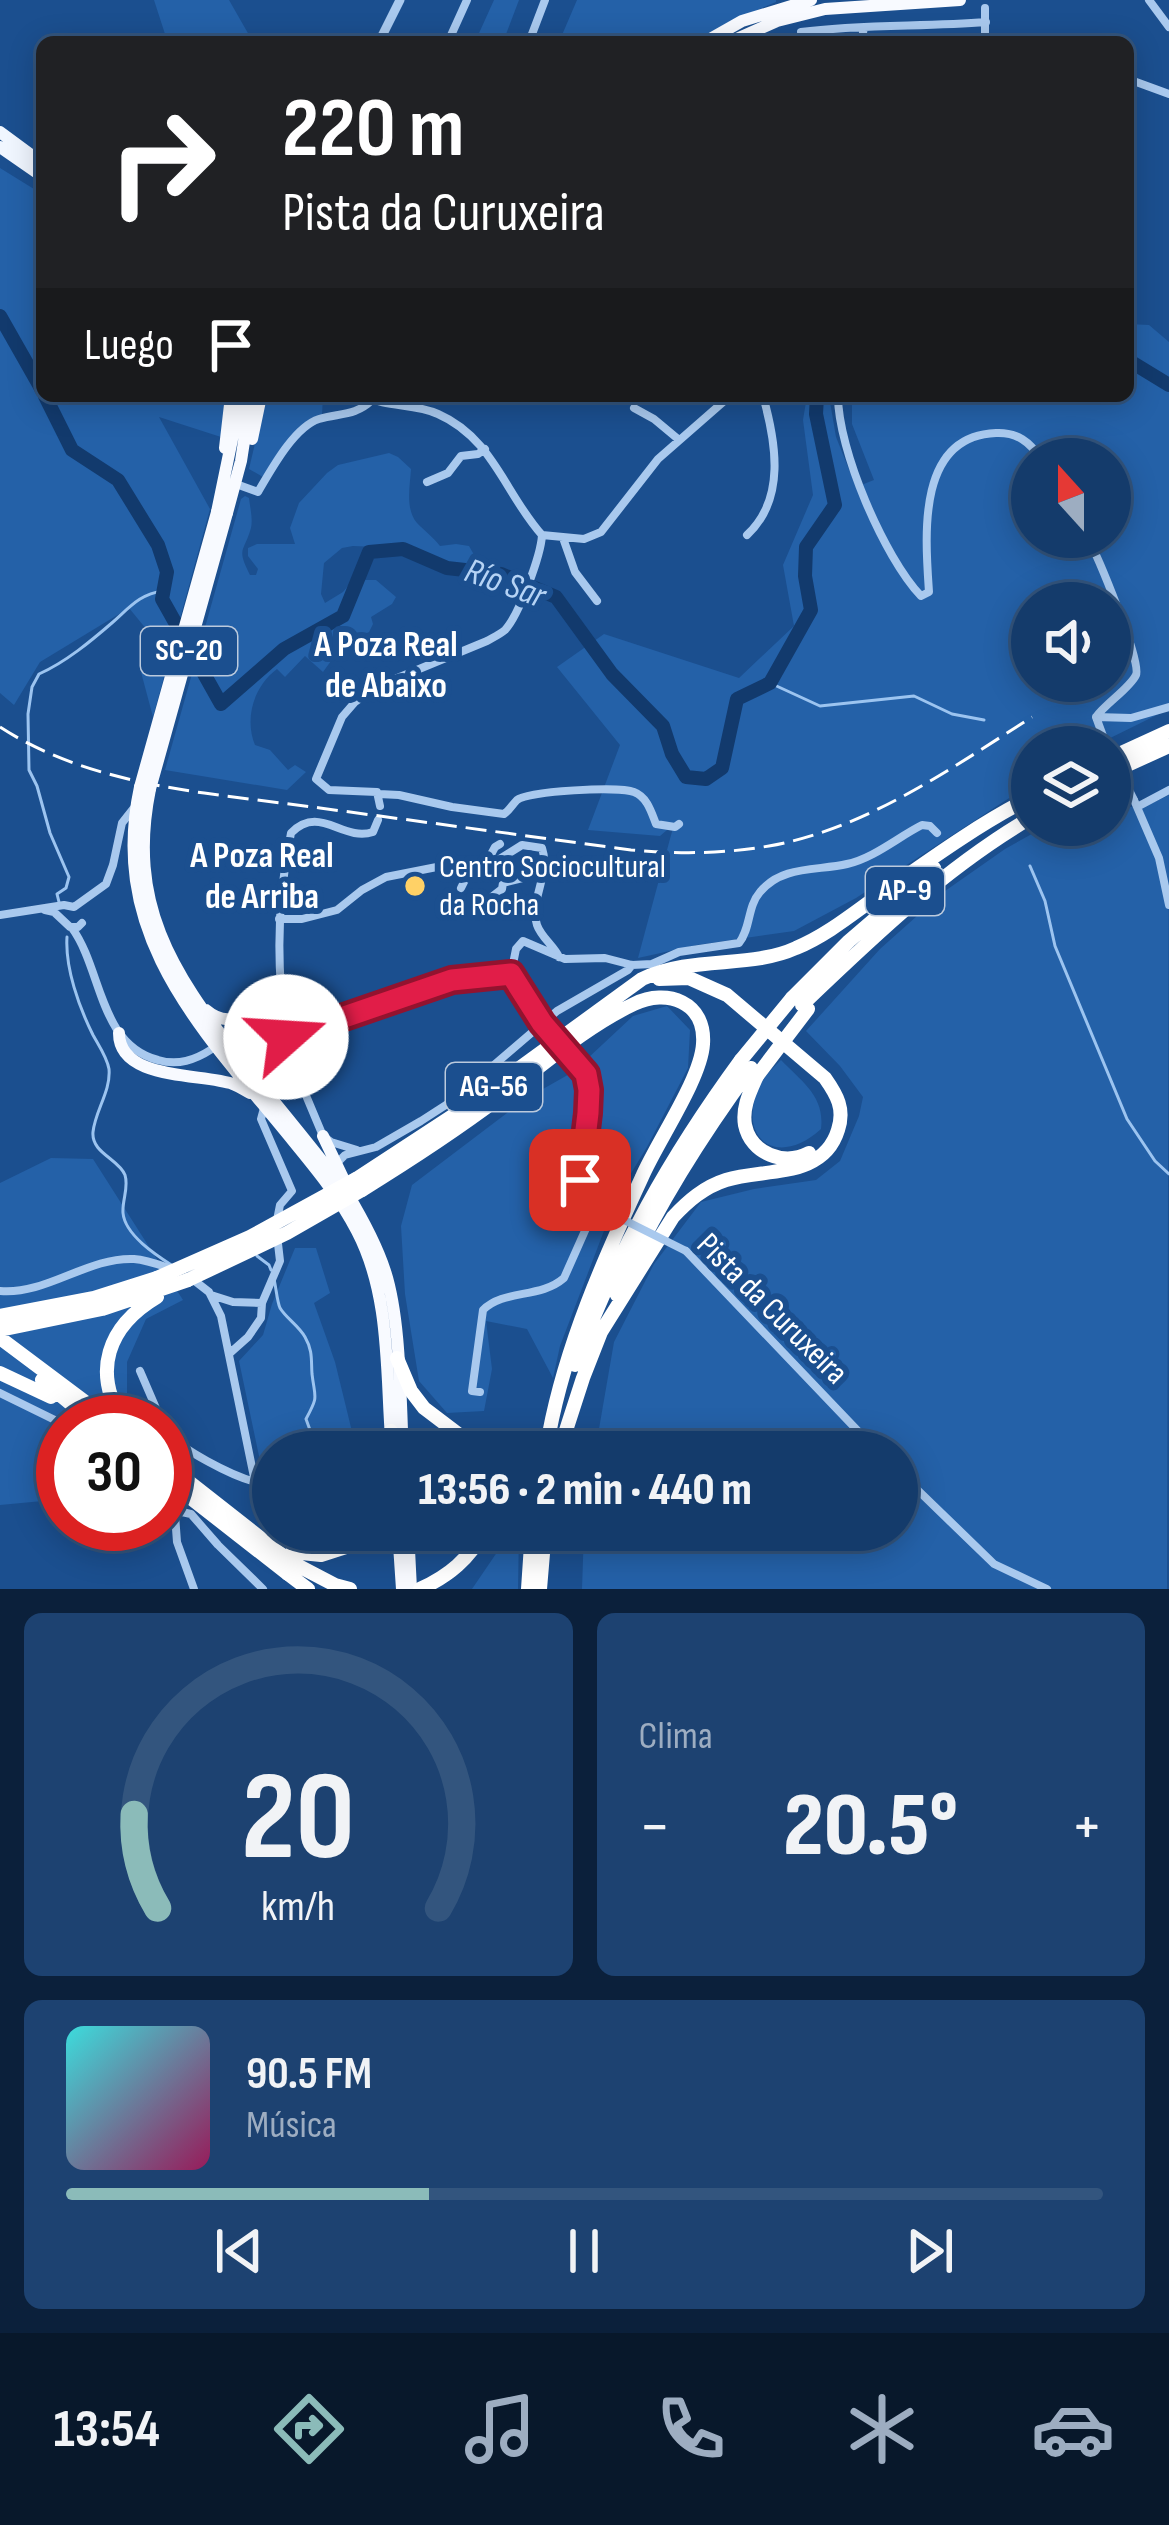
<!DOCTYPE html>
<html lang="es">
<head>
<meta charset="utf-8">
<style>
  body { margin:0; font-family:"Sofia Sans Condensed",sans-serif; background:#1d4271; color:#f1f3f6; height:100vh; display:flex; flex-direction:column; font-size:45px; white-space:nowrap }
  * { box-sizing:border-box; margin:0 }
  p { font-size:39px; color:#9dadc1 }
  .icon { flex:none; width:66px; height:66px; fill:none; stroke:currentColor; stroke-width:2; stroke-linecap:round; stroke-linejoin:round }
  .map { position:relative; height:1589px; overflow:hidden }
  .details { display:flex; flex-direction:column; gap:24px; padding:24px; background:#0b203b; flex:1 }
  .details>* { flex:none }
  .hud { position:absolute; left:36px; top:36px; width:1098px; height:366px; border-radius:18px; box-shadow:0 6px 30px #0003,0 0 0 3px #33557e; background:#202124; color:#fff; overflow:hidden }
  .needle { width:78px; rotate:339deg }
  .controls { position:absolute; left:1011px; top:438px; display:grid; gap:24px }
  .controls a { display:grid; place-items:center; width:120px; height:120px; border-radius:50%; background:#143b6b; box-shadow:0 6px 30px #0003,0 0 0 3px #33557e; font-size:60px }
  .speed { position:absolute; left:36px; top:1395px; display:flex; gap:24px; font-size:60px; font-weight:700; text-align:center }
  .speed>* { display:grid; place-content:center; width:156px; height:156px; border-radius:50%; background:#143b6b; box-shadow:0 6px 30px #0003,0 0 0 3px #33557e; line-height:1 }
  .speed .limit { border:18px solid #d22; background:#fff; color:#111 }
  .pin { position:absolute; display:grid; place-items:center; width:102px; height:102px; color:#fff; margin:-51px; border-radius:24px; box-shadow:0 6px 18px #0006 }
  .me { position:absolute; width:132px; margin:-66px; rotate:71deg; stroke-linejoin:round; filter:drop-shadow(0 0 9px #0008) }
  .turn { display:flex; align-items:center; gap:42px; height:252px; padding:0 48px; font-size:54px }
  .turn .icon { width:156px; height:156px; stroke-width:2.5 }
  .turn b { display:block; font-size:84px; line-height:102px }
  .then { display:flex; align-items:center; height:114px; padding:0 48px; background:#0003; gap:24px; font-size:45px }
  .big { font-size:90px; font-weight:800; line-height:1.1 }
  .details .tile { flex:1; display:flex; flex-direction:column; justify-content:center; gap:18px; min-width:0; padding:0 42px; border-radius:18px; background:#1d4271 }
  .details .dial { align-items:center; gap:0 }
  .dial svg { height:312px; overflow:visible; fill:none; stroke:#33557e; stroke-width:7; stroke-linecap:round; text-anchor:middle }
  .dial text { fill:#f1f3f6; stroke:none }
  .song { display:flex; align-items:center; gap:36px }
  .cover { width:144px; height:144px; border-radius:18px; background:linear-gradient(135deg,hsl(180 70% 55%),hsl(330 70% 35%)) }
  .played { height:12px; border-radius:6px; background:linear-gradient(90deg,#8bbbb9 35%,#33557e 35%) }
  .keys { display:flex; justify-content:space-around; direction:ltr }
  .heat { display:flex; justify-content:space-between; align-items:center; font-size:66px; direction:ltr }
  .details .tiles { flex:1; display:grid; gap:24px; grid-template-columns:1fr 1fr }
  .tile:last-child { grid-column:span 2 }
  .trip { position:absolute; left:252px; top:1431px; width:666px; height:120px; border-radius:60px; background:#143b6b; box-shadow:0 6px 30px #0003,0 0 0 3px #33557e; font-weight:800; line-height:120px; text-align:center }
  .tab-bar { display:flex; height:192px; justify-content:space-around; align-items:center; background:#08182b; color:#9dadc1 }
  .tab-bar .icon { width:84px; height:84px }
  .tab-bar .on { color:#8bbbb9 }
  .tab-bar b { font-size:54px; color:#f1f3f6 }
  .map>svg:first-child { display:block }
</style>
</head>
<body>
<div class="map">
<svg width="1169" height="1589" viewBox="0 0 1169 1589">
  <rect width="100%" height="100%" fill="#1b4f8f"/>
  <path fill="#2461a8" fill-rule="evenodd" d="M154,0H229L249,35L239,42H172L165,34Z
    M494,0H519L503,42H475Z
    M577,0H776V2L727,23L697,42H559Z
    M0,168L42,194V396H225L221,437L159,417L210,509L153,717L141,672L147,630L129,608L40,662L14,705L0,693Z
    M1128,324L1149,325L1169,342V709L1092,747H1032V783L856,898L794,931L697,945L638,958L674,824L660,836L588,830L620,745L557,667L604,634L739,678L794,626L783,565L813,495L803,420L807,396H829L836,437L856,487L874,480L852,424V396H1127ZM1032,459H1110V537H1032ZM1032,603H1110V681H1032Z
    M266,396H323L322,415C294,424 277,453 263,477L249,469Z
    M389,453L398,457L411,469C410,486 405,509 417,523C425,531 433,537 440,546L456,544L469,546L477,560L461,568L445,565L405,548L353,546L342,548L324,563L321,594L325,603L343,592L353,580H376L396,597L392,604L371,617L373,624L368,634L349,636L323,672L305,656L285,677L277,669C254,686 244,718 255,745L270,750L288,770L295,765L306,772L287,790L165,770L241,499L245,496L249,498C250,507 253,519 251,528C244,553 236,547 250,575H256L258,569L248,556V548L257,544H295L290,528L299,503L327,473L338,465Z
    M1169,795L1167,1589H582L584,1530H897V1452H595L614,1342L654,1264L701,1202L754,1189L816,1180L840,1161L859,1116L863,1097L840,1066L806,1031L880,949L945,891L1005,849L1048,825H1110V807H1144Z
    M667,1006L690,1030L688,1068L647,1147L616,1198H599L582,1209L607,1223L560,1346L553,1378L527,1329L486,1321L492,1369L484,1411L447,1413L419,1381L405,1294L401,1226L412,1185L527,1098L573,1072L633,1016Z
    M781,1060C802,1082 825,1096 821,1129C776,1170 734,1137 761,1083C766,1074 774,1067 781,1060Z
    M51,1158L93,1159L183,1300L146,1319L127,1362V1402L130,1422H63V1507L53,1500L0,1505V1183Z
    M295,1248H316L330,1293L314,1303L335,1362L357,1452H273V1487L263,1475L239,1361L263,1335L272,1304Z
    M507,1530H519L518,1589H472L504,1542Z"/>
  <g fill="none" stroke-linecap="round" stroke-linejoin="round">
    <path stroke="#9cc4f0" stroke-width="3" d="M770,683L820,706L914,696L952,714L984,720
      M1030,866L1045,901L1055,946L1127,1119L1155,1161L1169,1174
      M59,902L57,894L66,888L69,877L50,833L37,786L29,770L28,714L32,687L39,674C66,662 91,641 113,622C130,607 140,594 163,591
      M67,937C65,968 79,1007 93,1035C99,1046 107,1057 109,1069C111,1091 95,1111 93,1132C91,1153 119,1159 125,1175C129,1188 122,1200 123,1213C125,1235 156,1255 173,1266
      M257,1256L269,1265L271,1270
      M274,1279C276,1287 277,1301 280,1308C286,1318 299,1326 305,1337C313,1351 311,1360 312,1374C315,1399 319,1395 306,1419L318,1452
      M328,1545L329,1530"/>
    <path stroke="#123a6d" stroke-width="14" d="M0,316L42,390
      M1128,360L1169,385
      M45,396L72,450L118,480L158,545L167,572L162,599L221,704L284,649L343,616L369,552L403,549L447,568L501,574L556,597L612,674L663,726L672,754L686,777L706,779L722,768L737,699L770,683L811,610L805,576L806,547L835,505L816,414L817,396"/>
    <path stroke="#a9c9ee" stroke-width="8" d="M1149,0L1169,27
      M985,8V42
      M801,32C862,24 924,27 986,22
      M448,42L467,0
      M529,42L545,0
      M861,42L864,28
      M1128,79L1169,94
      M364,396C387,408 414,403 438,414C493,438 505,494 542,535
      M838,396C838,450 884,557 921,596L929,592C925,534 917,436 996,433C1017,432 1030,442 1041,459
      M634,408L654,419L678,439
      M427,482L448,473L461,456L478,454L485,449
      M236,484L258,492C271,470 294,427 319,419C339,413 356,416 372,400
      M542,535L584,539L601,532L658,459L730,396
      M747,535C786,499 776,442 763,396
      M1087,537C1097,554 1142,662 1136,675C1130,688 1105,704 1096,717L1107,747
      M563,538L575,572L597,601
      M1096,717L1131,718L1169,707
      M379,794L399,795L452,807L504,814C509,811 512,805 517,800C527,791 620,786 634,792C647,797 651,811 656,824L675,827L679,824
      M1134,800L1159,858L1169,905
      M380,806L377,792L329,790L316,779L342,717L355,702L378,686L487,641C494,637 499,635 505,630C519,615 541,555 542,535
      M1137,807L1169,790
      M488,860L495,847L500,844
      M461,888L473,864
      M498,909L493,896L502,889L503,883L543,873
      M45,910L54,912L70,927H78L82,923
      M0,915L64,905L74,907L106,884L113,865L122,823L137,804
      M279,919H302L337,910L362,890L386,877L452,864H473L498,860L522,845L542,848C551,874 529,900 537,925C541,937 554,946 559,957
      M72,928C102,969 99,1045 158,1060C178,1066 195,1060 212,1049
      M511,974L516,949L523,941L565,959L605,958L632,965L652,964L679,952L739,943C751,928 747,907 760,892C782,865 818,871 847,864C874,858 898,837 922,825L930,826L937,833
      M511,974L542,1023
      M278,994L281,989C277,935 280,885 291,833C320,804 342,842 373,832L378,820
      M282,1008L289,1055L323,1136L331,1142L357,1150
      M265,1009L275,1013L282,1008V998L278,994
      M230,1036L265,1009
      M285,1037L452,979L511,974
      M579,1067C613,1107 552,1172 600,1208
      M264,1108L261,1119L292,1191L280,1205L277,1220
      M337,1163L345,1155L376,1147L421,1121L452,1101L557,1011L628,970L632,965
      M686,1251L878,1452
      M191,1278L209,1292L221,1316L255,1482L273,1503
      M0,1291C47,1295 87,1257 134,1259C147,1260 160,1265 172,1269
      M211,1295L233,1302L262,1303
      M230,1353L248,1337L261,1318L262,1303L280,1261L277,1235
      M140,1371L162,1422
      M480,1392L472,1391L483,1310C504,1289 540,1299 564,1278L596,1206
      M0,1393L63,1424
      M165,1431C182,1450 230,1475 255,1482
      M897,1470L994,1564L1047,1589
      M165,1508L175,1515L177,1511L191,1514L218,1545L263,1589
      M175,1515L177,1542L194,1589
      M295,1530L301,1552"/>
    <path stroke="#a9c9ee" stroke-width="9" d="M379,42L400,0"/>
    <path stroke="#f0f6ff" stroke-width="12" d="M0,132L42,163
      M0,147L42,176"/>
    <path stroke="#f8faff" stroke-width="12" d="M705,42L742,21L811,0
      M730,42L777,21L825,9L960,0
      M252,439L261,396
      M225,448L231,396
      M217,512L241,396
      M227,513L241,461L251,396
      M140,787C107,940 206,1033 294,1142C317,1170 340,1198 357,1231C390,1294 386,1369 391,1438
      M150,789C127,903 171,971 238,1057C274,1102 312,1147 347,1193C362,1218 376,1243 385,1271C401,1320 400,1399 403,1452
      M206,1010C227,1028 242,1016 263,1004
      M119,1033C119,1081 202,1073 233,1084C236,1085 247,1091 250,1093
      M323,1136L343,1178
      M398,1530L402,1589
      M408,1530L411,1589"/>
    <path stroke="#fff" stroke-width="14" d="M1110,758L1169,731
      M1110,773L1169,746
      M792,998L849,941L934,868
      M802,1005C873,937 946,867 1032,817
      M757,1076C750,1092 742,1107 745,1125C751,1154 784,1166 809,1153
      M356,1179L463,1109L642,979C694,955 750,969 796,948C825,936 850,916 875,898C925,863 978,824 1032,797
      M362,1190C409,1161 455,1131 499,1098C542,1066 585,1027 634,1004C667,988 706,1002 703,1044C701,1079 657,1142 642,1177C604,1259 566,1344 549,1434
      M617,1295C651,1214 699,1139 751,1068
      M0,1316L94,1298L157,1278
      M0,1330L102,1309L188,1280
      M601,1332L673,1217C688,1201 704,1187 726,1180C765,1168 823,1179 838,1130C845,1109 837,1095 825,1078L727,995L689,978L659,979
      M0,1338L112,1422
      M397,1358L411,1391L424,1408L482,1452
      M575,1365C617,1251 670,1157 741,1060
      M0,1373L51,1397
      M42,1380L93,1422
      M124,1422C91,1372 108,1326 157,1297
      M386,1452L385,1439L391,1431
      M559,1452L583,1378L603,1327
      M165,1463L291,1562
      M165,1478L288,1574
      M352,1545L369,1530
      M420,1589C449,1576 469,1559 485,1530
      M528,1589L532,1530
      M540,1589L545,1530"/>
    <path stroke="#fff" stroke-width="3" stroke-dasharray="21 9" stroke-linecap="butt" d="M0,727C94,788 212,793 320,808C424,822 528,836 631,850C678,854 723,854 769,846C866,829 950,769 1032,717"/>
    <path stroke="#a9c9ee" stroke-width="8" d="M1110,752L1134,800
      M542,1023L579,1067
      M606,1211L686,1251"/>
    <path stroke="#f8faff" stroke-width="12" d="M140,787L217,512
      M150,789L227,513"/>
    <path stroke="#fff" stroke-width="14" d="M741,1060L792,998
      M757,1076L808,1009
      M157,1278L250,1237L356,1179
      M188,1280L287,1233L362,1190
      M292,1552L321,1555L352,1545
      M291,1562L335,1585L350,1589
      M288,1574L308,1589"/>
  </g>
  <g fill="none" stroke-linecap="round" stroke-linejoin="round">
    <defs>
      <path id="route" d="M286,1037L452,980L511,974L542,1023L586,1074L589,1090L588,1113L580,1180"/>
    </defs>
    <use href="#route" stroke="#92132f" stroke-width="30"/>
    <use href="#route" stroke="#e11d48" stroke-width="21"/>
  </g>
  <circle fill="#ffd166" stroke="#1b4f8f" stroke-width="4.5" cx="415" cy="886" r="12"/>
  <g text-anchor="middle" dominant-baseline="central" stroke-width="12" stroke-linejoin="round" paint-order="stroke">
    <g fill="#1b4f8f" stroke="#bbcadd" stroke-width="3">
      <rect x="141" y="627" width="96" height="48" rx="9"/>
      <rect x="866" y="867" width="78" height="48" rx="9"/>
      <rect x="446" y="1063" width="96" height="48" rx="9"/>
    </g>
    <g font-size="30" font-weight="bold" fill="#fff">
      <text x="189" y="651">SC-20</text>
      <text x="905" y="891">AP-9</text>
      <text x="494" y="1087">AG-56</text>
    </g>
    <g font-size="33" fill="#fff" stroke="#1b4f8f" text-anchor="start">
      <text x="439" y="867">Centro Sociocultural<tspan x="439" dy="38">da Rocha</tspan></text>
    </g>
    <g font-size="33" fill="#fff" stroke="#1b4f8f">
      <text transform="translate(772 1309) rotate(45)">Pista da Curuxeira</text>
    </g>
    <g font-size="36" font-style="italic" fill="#b5d3f5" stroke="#1b4f8f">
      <text transform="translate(505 584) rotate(20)">Río Sar</text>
    </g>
    <g font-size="36" font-weight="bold" fill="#fff" stroke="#1b4f8f">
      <text x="386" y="645">A Poza Real<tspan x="386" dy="41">de Abaixo</tspan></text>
      <text x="262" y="856">A Poza Real<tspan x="262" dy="41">de Arriba</tspan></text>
    </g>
  </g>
</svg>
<div class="controls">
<a><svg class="needle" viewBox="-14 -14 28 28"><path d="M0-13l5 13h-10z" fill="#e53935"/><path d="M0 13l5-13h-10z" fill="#9dadc1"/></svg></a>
<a><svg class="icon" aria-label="sound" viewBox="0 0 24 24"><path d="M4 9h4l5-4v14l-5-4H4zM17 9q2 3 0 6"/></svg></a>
<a><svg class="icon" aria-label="layers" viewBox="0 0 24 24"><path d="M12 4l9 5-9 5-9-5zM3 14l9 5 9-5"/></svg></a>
</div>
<div class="speed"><div class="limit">30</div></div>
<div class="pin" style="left:580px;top:1180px;background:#d93025"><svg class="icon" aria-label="arrive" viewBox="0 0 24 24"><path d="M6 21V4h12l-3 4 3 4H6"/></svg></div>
<svg class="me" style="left:286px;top:1037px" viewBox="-20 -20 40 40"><circle r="19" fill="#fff"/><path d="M0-13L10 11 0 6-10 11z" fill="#e11d48"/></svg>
<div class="trip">13:56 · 2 min · 440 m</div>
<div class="hud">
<div class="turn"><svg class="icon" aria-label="right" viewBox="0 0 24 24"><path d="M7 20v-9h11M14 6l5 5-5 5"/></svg><div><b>220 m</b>Pista da Curuxeira</div></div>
<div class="then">Luego<svg class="icon" aria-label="arrive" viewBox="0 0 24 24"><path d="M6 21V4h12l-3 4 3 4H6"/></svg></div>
</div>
</div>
<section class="details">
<div class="tiles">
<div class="tile dial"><svg viewBox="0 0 100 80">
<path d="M14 69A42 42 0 1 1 86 69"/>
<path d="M14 69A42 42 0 0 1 8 45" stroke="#8bbbb9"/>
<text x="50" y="56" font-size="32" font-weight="700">20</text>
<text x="50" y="72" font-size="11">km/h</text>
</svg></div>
<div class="tile"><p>Clima</p>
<div class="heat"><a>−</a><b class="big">20.5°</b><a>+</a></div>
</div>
<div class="tile">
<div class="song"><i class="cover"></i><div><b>90.5 FM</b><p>Música</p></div></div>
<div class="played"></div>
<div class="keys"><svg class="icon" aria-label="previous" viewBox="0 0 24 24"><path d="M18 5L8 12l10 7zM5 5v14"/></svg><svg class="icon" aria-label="pause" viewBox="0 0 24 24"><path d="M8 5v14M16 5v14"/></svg><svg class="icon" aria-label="next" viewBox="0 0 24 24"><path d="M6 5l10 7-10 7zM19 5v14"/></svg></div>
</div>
</div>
</section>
<nav class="tab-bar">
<b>13:54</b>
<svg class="icon on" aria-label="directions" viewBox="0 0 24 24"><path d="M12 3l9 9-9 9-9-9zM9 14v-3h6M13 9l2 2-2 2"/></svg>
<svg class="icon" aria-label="music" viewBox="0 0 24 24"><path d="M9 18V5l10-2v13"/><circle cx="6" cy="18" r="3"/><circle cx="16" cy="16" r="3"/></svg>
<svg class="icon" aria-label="phone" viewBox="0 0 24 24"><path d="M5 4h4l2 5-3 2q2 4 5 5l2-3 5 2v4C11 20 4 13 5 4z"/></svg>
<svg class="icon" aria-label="climate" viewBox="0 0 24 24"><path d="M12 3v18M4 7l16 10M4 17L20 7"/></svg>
<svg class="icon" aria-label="car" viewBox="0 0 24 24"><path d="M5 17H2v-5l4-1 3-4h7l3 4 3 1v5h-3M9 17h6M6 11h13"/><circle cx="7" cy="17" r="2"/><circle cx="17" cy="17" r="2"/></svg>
</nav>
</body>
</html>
